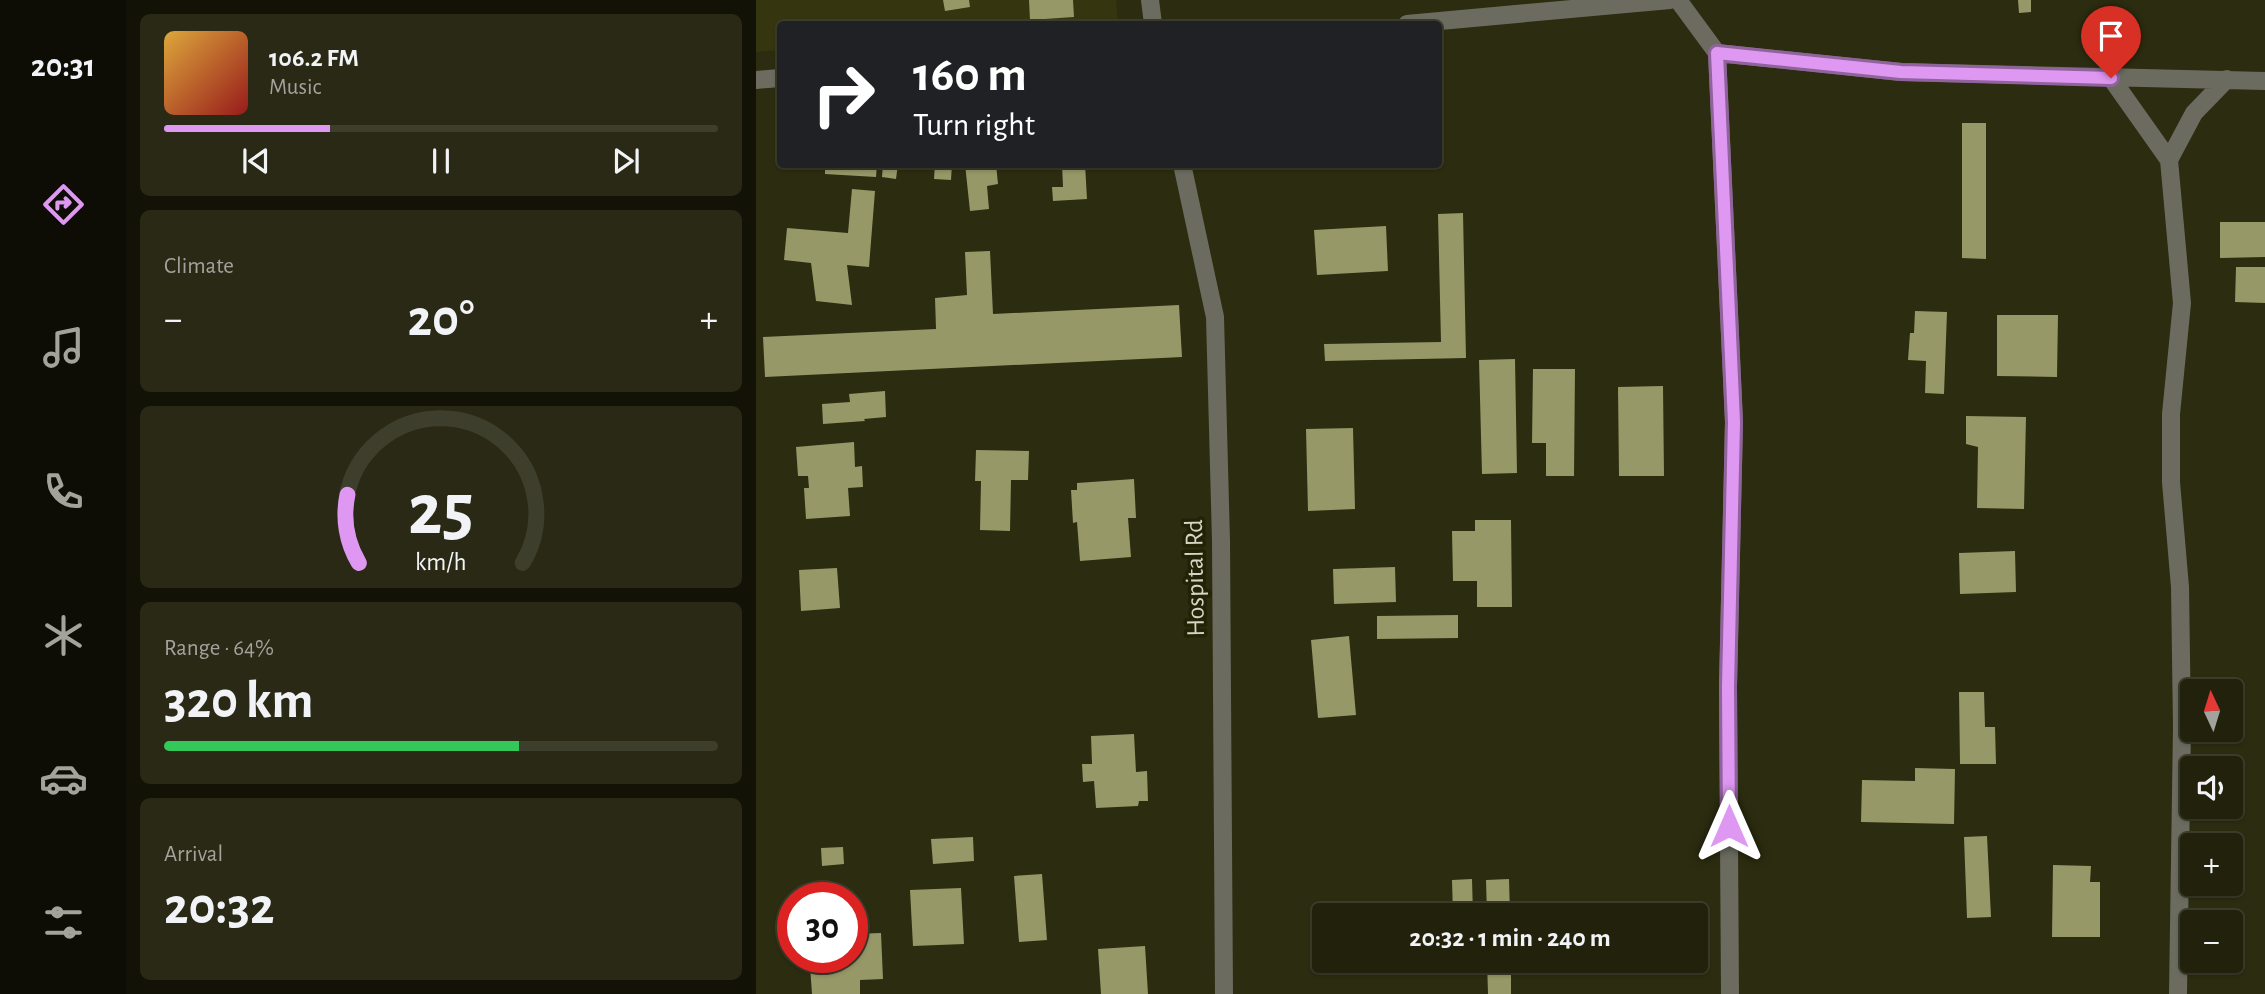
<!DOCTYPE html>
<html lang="en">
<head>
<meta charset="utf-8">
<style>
  body { margin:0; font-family:"Alegreya Sans",sans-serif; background:#292915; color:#f1f3f6; height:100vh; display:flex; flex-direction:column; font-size:26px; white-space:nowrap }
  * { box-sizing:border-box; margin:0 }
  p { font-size:23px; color:#a2a39d }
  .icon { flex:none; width:38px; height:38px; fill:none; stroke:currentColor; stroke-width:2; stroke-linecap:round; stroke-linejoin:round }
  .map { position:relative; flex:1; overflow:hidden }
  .sheet { display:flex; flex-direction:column; gap:14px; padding:14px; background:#121207; width:630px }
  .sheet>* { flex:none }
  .banner { position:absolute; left:21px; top:21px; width:665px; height:147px; border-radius:7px; box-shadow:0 2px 5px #0004,0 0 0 2px #3e3e2d; background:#202124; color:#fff; overflow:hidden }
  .needle { width:46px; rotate:356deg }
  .fabs { position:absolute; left:1424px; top:679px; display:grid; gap:14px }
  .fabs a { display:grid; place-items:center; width:63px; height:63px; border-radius:7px; background:#21210c; box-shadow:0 2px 5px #0004,0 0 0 2px #3e3e2d; font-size:35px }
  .speed { position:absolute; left:21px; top:882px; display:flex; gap:14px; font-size:35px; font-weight:700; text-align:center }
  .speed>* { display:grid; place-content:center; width:91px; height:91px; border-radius:50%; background:#21210c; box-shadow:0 2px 5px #0004,0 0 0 2px #3e3e2d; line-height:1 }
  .speed .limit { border:10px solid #d22; background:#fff; color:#111 }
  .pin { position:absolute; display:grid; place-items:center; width:60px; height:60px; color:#fff; margin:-72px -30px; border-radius:50% 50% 50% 0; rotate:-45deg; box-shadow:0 0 7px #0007 }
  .pin .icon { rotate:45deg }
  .me { position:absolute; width:77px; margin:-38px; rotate:0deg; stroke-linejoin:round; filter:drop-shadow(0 0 5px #0008) }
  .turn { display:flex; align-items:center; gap:24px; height:147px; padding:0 21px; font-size:32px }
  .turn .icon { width:91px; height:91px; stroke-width:2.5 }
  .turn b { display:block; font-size:49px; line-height:60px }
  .big { font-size:52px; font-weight:700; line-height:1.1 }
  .sheet .card { flex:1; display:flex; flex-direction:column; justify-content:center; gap:10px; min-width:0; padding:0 24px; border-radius:10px; background:#292915 }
  .sheet .dial { align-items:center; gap:0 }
  .dial svg { height:182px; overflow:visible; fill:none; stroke:#3e3e2d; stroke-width:7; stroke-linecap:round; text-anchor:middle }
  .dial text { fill:#f1f3f6; stroke:none }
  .song { display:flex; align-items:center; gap:21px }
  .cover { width:84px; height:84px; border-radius:10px; background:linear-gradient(135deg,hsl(40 70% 55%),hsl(0 70% 35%)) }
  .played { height:7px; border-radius:4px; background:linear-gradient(90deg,#de98f2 30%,#3e3e2d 30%) }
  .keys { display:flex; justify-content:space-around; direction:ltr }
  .heat { display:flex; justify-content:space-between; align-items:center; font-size:38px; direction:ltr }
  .charge { height:10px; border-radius:5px; background:linear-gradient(90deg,#34c759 64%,#3e3e2d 0) }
  .trip { position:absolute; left:556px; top:903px; width:396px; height:70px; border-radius:7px; background:#21210c; box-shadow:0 2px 5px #0004,0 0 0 2px #3e3e2d; font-weight:700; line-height:70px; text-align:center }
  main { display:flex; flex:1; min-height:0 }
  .tabs { display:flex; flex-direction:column; width:126px; justify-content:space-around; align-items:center; background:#0d0d05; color:#a2a39d }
  .tabs .icon { width:49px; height:49px }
  .tabs .current { color:#de98f2 }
  .tabs b { font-size:32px; color:#f1f3f6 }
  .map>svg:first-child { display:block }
</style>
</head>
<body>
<main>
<nav class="tabs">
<b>20:31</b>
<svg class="icon current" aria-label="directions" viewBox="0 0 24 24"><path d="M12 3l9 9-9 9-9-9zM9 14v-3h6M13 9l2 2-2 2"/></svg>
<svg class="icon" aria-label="music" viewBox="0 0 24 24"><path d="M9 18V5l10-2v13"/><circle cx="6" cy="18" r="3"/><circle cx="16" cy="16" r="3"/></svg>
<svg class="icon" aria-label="phone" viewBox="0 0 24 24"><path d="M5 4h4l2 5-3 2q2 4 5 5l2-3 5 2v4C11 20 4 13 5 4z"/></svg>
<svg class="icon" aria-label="climate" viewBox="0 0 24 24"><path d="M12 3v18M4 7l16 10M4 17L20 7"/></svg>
<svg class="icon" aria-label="car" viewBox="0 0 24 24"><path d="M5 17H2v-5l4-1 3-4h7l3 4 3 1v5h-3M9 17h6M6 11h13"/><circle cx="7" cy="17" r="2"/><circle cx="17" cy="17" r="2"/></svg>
<svg class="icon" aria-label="filters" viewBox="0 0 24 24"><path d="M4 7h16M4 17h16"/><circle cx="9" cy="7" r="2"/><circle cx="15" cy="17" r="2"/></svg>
</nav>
<section class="sheet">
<div class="card">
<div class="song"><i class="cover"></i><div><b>106.2 FM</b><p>Music</p></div></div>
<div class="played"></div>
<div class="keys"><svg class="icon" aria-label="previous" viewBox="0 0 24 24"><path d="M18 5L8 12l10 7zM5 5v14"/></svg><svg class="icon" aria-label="pause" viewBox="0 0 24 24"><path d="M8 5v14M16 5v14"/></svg><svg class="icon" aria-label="next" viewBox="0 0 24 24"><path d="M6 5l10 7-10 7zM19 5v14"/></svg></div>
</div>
<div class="card"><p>Climate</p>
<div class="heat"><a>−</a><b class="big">20°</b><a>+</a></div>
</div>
<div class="card dial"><svg viewBox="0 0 100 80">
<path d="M14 69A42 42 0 1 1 86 69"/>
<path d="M14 69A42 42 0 0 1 9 39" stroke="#de98f2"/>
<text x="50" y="56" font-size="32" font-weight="700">25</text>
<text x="50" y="72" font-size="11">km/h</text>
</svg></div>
<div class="card"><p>Range · 64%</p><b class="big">320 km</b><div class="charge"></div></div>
<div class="card"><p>Arrival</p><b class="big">20:32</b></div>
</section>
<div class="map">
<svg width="1509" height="994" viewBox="0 0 1509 994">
  <rect width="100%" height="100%" fill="#2c2c10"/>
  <path fill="#353510" d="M0,0H360L362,22L333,24H24V50L0,52Z"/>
  <path fill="#979868" d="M187,0H213L214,7L189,11Z
    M273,0H317L318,17L274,20Z
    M1262,0H1275V12L1263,13Z
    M1206,123H1230V259L1206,258Z
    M69,164H121L120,177L69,174Z
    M127,164H142L140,179L126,177Z
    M179,164H196L195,180L178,179Z
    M209,164H240L242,184L231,186L233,209L214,211Z
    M306,164H329L331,199L297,201L296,187H307Z
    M96,189L119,191L113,267L91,265L96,305L60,301L55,263L28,260L31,228L92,233Z
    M707,213L710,358L569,361L568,344L685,342L682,214Z
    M1464,222H1509V257L1464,258Z
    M630,226L632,271L561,275L558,230Z
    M234,251L237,314L423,305L426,357L9,377L7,337L180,329L179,298L211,295L209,252Z
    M1480,267H1509V303L1479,302Z
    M1159,311L1191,312L1188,394L1169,393L1170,361L1152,360L1154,333H1158Z
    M1241,315H1302L1301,377L1241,376Z
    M759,359L761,473L726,474L723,360Z
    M777,369H819L818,476H790V443H776Z
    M907,386L908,476H863L862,387Z
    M129,391L130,417L108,419L109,421L67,424L66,404L94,402L93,394Z
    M1210,416L1270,417L1268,509L1221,508L1222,447L1210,444Z
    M597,428L599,509L552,511L550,429Z
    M98,442L99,467L106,466L107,487L92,488L94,516L50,519L48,488H53L52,476H42L40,447Z
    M220,450L273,451L272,480H255L254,531L224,530L225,481H219Z
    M378,479L380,518H372L375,557L324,561L321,522L317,523L315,490H321V483Z
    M719,520H755L756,607H721V581H697L696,531H719Z
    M1259,551L1260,592L1204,594L1203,553Z
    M639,567L640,602L578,604L577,569Z
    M81,568L84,608L45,611L43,570Z
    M702,615V638L621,639V616Z
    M593,636L600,715L562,718L555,640Z
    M1203,692H1228L1229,727H1239L1240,764H1204Z
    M378,734L380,772L391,771L392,801H383L382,806L340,808L338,781L327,782L326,764H336L335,736Z
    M1159,768L1199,769L1198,824L1105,822L1106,780L1159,781Z
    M1231,836L1235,917L1211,918L1208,837Z
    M217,837L218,861L177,864L175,839Z
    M87,847L88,864L66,866L65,848Z
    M1297,865L1335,866L1334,882H1344V937H1296Z
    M286,874L291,940L263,942L258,876Z
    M716,879L717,915H697L696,880Z
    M753,879L754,915H731L730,880Z
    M205,888L208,944L157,946L154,890Z
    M125,933L127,979L104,980V994H56L54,966H46L45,957H96V934Z
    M389,946L392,994H345L342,949Z
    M698,961H718L719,972L698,973Z
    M731,961H755V994H732Z"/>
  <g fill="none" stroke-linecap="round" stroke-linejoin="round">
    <path stroke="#6b6c5f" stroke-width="18" d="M394,0L397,24
      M922,0L961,53L978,422L972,687L974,994
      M651,24L914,0
      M961,53L1145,72L1509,81
      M1355,78L1413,160L1426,303L1415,414V482L1424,587L1426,726L1422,994
      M0,80L24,78
      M1413,160L1438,113L1471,79
      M426,164L459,317L465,541L468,994"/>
  </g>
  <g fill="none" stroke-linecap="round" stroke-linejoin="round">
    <defs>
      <path id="route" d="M973,826L972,687L978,422L961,53L1145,72L1355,78"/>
    </defs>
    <use href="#route" stroke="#90639d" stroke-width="18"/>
    <use href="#route" stroke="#de98f2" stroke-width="12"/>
  </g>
  <g text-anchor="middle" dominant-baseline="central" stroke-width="7" stroke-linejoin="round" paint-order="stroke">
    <g font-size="26" fill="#d4d5c4" stroke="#222206">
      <text transform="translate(439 578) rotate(-91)">Hospital Rd</text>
    </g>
  </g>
</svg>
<div class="fabs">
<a><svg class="needle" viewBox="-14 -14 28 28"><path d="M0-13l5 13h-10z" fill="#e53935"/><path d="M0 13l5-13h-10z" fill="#a2a39d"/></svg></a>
<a><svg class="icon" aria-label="sound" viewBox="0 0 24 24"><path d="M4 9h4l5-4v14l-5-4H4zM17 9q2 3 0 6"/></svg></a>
<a>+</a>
<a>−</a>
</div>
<div class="speed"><div class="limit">30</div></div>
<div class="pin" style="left:1355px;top:78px;background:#d93025"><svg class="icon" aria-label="arrive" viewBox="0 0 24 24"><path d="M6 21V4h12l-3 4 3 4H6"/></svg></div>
<svg class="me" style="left:973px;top:826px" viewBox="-20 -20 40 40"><path d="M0-17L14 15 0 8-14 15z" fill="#de98f2" stroke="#fff" stroke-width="4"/></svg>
<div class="trip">20:32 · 1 min · 240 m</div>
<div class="banner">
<div class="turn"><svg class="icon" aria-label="right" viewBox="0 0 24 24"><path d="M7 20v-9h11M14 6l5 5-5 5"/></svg><div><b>160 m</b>Turn right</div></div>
</div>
</div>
</main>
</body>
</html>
